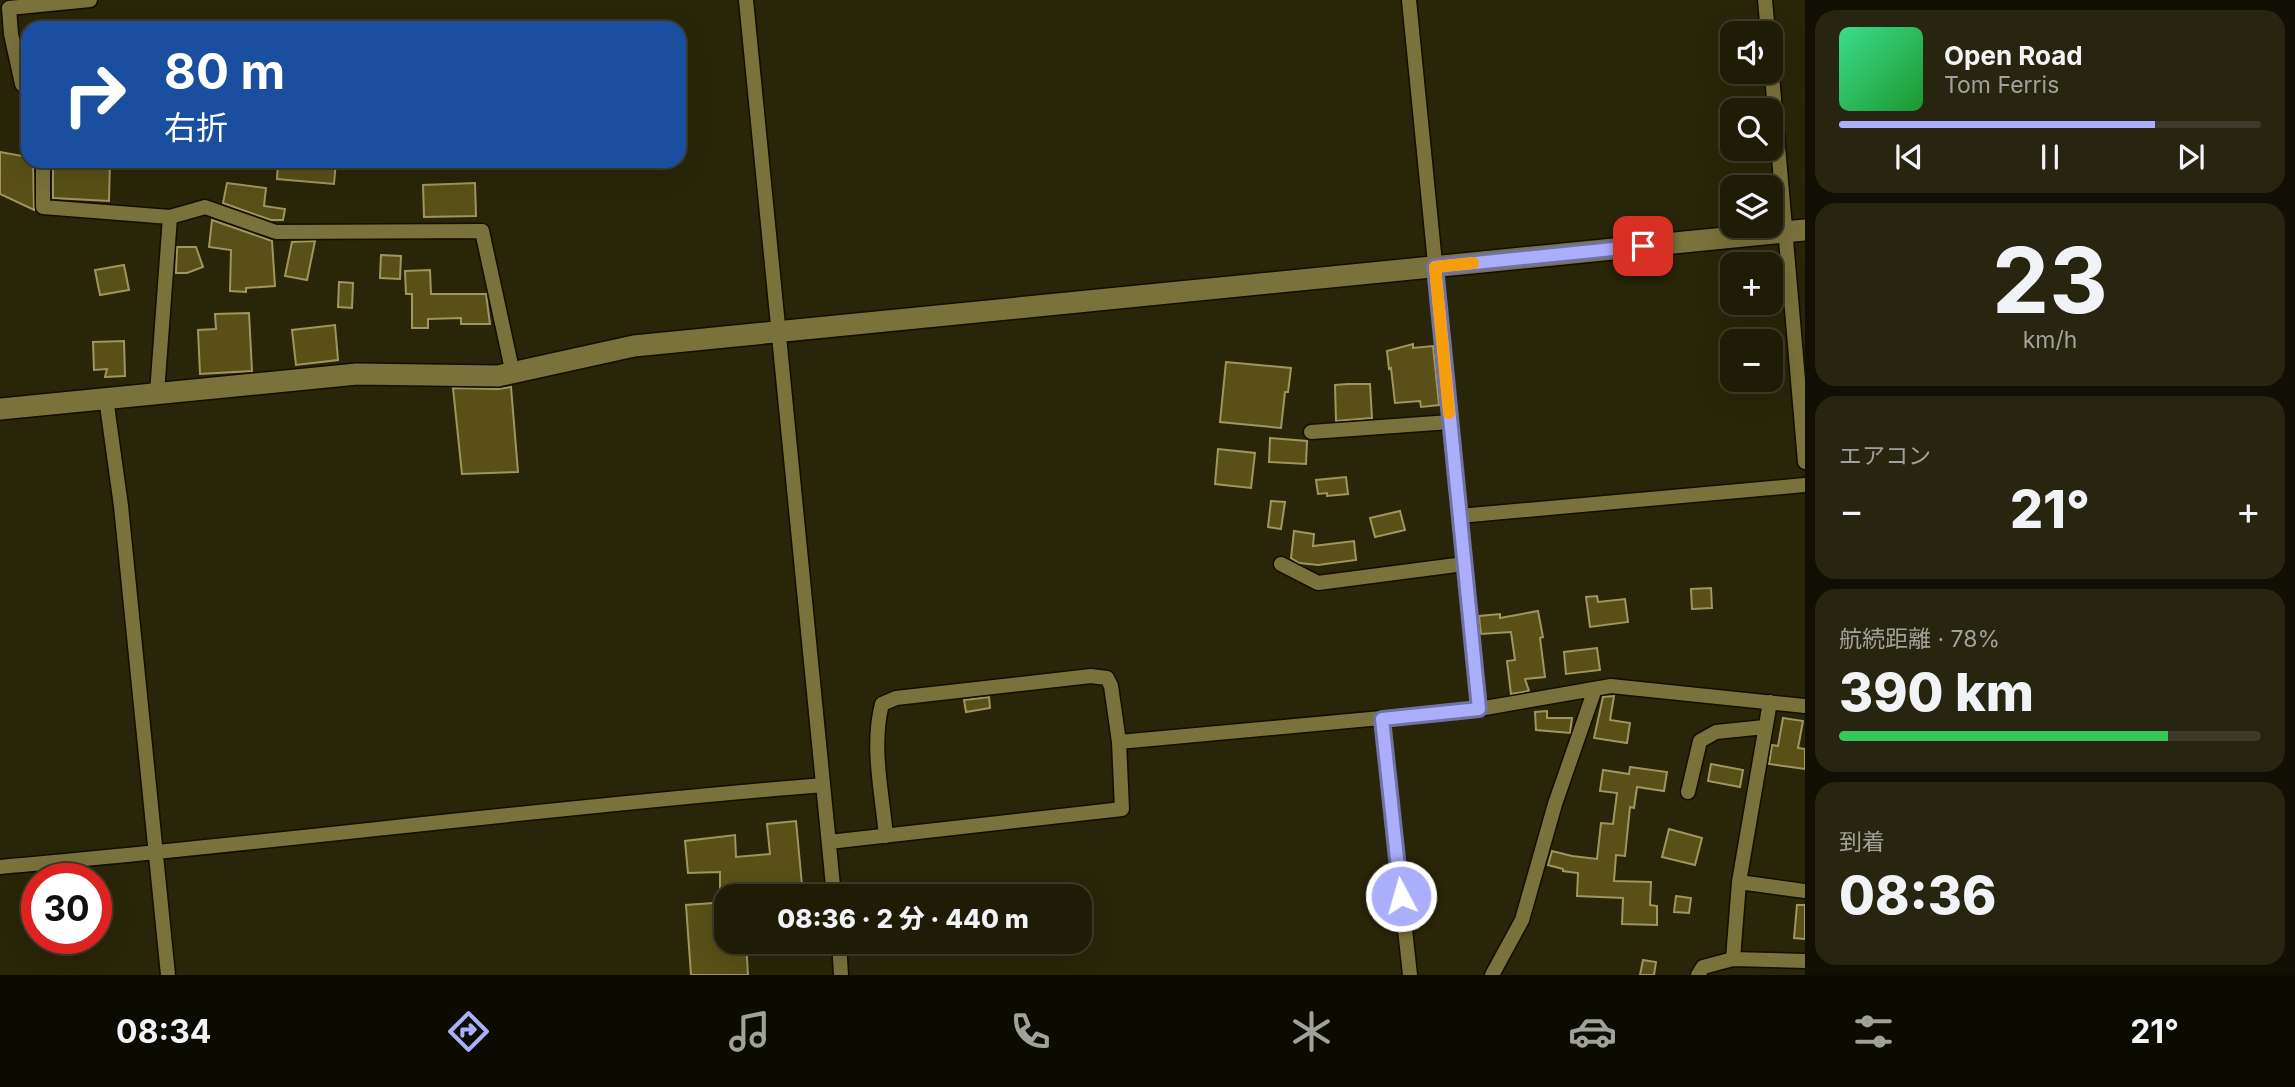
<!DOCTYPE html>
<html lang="ja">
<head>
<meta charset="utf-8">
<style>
  body { margin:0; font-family:Inter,"Noto Sans JP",sans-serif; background:#272510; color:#f1f3f6; height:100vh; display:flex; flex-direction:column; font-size:26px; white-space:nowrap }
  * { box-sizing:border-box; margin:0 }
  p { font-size:23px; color:#a1a19b }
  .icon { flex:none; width:38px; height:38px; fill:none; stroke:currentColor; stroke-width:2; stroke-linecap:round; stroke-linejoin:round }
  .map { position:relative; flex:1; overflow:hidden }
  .drawer { display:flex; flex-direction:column; gap:10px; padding:10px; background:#110f03; width:490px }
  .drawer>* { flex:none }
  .banner { position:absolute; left:21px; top:21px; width:665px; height:147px; border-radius:21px; box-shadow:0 7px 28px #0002,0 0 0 2px #3c3a28; background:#1a4fa0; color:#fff; overflow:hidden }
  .fabs { position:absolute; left:1720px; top:21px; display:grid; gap:14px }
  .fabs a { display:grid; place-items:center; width:63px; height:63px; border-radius:14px; background:#1f1c06; box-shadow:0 7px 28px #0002,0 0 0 2px #3c3a28; font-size:35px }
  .speed { position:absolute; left:21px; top:863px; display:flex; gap:14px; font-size:35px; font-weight:700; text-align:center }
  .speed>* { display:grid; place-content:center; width:91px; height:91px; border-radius:50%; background:#1f1c06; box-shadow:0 7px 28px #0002,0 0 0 2px #3c3a28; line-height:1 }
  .speed .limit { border:10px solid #d22; background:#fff; color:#111 }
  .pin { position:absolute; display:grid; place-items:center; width:60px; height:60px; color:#fff; margin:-30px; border-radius:14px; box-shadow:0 4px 10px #0006 }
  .me { position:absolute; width:77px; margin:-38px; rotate:354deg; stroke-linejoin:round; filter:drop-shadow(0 0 5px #0008) }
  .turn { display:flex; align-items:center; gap:24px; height:147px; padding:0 28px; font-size:32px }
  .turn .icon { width:91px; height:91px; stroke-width:2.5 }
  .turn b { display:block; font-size:49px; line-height:60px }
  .big { font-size:52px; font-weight:800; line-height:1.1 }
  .drawer .tile { flex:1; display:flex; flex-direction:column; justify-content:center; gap:10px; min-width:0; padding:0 24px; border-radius:21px; background:#272510 }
  .drawer .dial { align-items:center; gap:0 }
  .dial b { font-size:91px; line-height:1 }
  .song { display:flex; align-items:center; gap:21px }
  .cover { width:84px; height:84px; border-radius:10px; background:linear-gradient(135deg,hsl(150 70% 55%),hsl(130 70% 35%)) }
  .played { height:7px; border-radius:4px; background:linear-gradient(90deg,#abaffb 75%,#3c3a28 75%) }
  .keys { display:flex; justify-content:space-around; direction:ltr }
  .heat { display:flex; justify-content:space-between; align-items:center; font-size:38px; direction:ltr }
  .charge { height:10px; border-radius:5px; background:linear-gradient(90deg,#34c759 78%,#3c3a28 0) }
  .trip { position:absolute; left:714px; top:884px; width:378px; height:70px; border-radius:21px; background:#1f1c06; box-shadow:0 7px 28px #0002,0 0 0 2px #3c3a28; font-weight:800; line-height:70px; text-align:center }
  .tab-bar { display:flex; height:112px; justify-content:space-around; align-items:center; background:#0c0b02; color:#a1a19b }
  .tab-bar .icon { width:49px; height:49px }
  .tab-bar .selected { color:#abaffb }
  .tab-bar b { font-size:32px; color:#f1f3f6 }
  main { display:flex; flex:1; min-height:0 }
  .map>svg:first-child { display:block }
</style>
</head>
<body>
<main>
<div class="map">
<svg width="1805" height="975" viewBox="0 0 1805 975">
  <rect width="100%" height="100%" fill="#292508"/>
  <path fill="#585017" stroke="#9e965e" stroke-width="2" d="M0,152L28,157V161H33L34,210L0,194Z
    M53,161H110L109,201L53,198Z
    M278,161H336L334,184L277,179Z
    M227,183L266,188L264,206L285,209L283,220H271L223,203Z
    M475,183L476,216L424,217L423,185Z
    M212,220L272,241L275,286L246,288V292L230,291L231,250L209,247Z
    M315,241L307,280L285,276L292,242Z
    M177,247H196L203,267L187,273H176Z
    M381,255L401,256L400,279L380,278Z
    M124,265L129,290L100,295L95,270Z
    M430,270L431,294H486L490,324H461V318L428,319V328H412V294H406L405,271Z
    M339,282L353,283L352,308L338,307Z
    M249,313L252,371L200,374L198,330L216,329L215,314Z
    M335,325L338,360L296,365L292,330Z
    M124,341L125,376L105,377L107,369L94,370L93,342Z
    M1413,344V348L1433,346L1439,405L1421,407L1420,401L1395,403L1391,368L1389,369L1387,351Z
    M1226,362L1291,368L1288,392H1285L1281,428L1220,422Z
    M1348,384H1370L1372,418L1336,421L1335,385Z
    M511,387L518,472L462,474L453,388L498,389Z
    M1270,438L1307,441L1306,464L1269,462Z
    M1218,449L1255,453L1251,488L1215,484Z
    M1346,477L1348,494L1327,496V493L1318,494L1316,480Z
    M1271,501L1285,502L1281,529L1268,527Z
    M1400,511L1405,530L1375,537L1370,518Z
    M1294,531L1314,534L1313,546L1354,541L1356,560L1318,565L1299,563L1291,558Z
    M1711,588L1712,608L1692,609L1691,589Z
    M1597,596L1598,602L1625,599L1628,622L1590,627L1586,597Z
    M1538,611L1543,637L1540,638L1545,677L1525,679L1529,691L1511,694L1507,661L1515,660L1511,632L1481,634L1479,616L1500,614V618Z
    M1597,648L1600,670L1566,674L1564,652Z
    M1614,696L1610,720L1630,723L1627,743L1594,738L1603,697Z
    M989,697L990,708L966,712L964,700Z
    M1547,711V718H1572L1570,733L1536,730L1535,712Z
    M1783,718L1803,721L1798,748L1805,749V769L1769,764L1772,745L1778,746Z
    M1711,764L1743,770L1740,787L1708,781Z
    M1630,767L1667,772L1664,791L1637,787L1634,808L1630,807L1625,856L1616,855L1614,881L1651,882L1650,905L1657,906V925L1622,924L1623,898L1577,896L1578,873L1563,871V869L1548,865L1552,851L1572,856L1597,859L1601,823L1613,824L1617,793L1600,791L1603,770L1629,774Z
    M796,821L803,896H720V872L688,873L685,841L735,835L736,857L770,854L767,824Z
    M1669,829L1702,838L1695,865L1662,857Z
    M1676,896L1691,898L1689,913L1674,912Z
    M726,902V942H746L748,975H691L686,905Z
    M1797,905H1805V939L1794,938Z
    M1643,960L1656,962L1654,975H1640Z"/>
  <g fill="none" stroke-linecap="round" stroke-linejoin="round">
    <defs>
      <path id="street" d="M746,0L834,896
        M1409,0L1479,709
        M1765,0L1768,33
        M1771,64L1805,462
        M28,89L22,84L11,34L9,8L90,0
        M43,161V207L170,217L157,393
        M170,217L205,207L276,232L482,231L513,374
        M106,398L121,506L168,975
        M1311,432L1450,422
        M1459,516L1805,485
        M1281,564L1318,583L1464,564
        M1382,719L1410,975
        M1119,742L1479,709L1611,686L1805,706
        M1688,792L1700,741L1716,732L1765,727
        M829,842L1122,809L1119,742L1111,686L1107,678L1091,676L896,698L882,704C871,746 882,793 886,836
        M0,867C275,843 548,807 823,785
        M1739,882L1805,891
        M839,942L841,975
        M1733,959L1739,882L1770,702
        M1492,975L1522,920L1555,804L1595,689
        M1698,975L1703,967L1733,959L1805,961"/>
      <path id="secondary" d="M0,409L357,374L498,376L634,346L1805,230"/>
    </defs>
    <use href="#street" stroke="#120e00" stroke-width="17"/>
    <use href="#secondary" stroke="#120e00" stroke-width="24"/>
    <use href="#street" stroke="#7a723b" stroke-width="14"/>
    <use href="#secondary" stroke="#7a723b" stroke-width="21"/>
  </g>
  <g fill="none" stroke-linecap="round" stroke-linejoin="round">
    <defs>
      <path id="route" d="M1401,896L1382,719L1479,709L1435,267L1643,246"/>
    </defs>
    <use href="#route" stroke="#6f72a3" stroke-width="18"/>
    <use href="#route" stroke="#abaffb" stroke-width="12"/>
    <path stroke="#f59e0b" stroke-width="12" d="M1449,413L1435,267L1473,263"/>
  </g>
</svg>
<div class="fabs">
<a><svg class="icon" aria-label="sound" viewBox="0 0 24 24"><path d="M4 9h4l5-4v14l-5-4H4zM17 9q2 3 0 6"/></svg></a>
<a><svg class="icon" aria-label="search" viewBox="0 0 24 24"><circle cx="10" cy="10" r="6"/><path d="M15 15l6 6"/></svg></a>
<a><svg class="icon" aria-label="layers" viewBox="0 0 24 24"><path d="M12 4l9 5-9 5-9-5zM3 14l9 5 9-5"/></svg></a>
<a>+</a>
<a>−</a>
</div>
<div class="speed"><div class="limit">30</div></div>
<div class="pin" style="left:1643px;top:246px;background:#d93025"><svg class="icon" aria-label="arrive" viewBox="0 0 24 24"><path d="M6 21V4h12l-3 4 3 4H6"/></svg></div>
<svg class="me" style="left:1401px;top:896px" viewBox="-20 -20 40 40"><circle r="17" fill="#abaffb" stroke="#fff" stroke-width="3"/><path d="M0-11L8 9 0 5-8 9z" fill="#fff"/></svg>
<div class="trip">08:36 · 2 分 · 440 m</div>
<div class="banner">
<div class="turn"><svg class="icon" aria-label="right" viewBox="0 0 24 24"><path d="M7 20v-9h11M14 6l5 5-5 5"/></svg><div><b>80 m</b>右折</div></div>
</div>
</div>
<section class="drawer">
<div class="tile">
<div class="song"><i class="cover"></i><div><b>Open Road</b><p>Tom Ferris</p></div></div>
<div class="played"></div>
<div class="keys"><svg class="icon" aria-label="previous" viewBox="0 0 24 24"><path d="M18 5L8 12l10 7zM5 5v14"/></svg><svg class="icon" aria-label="pause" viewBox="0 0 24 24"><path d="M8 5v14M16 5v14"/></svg><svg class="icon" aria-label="next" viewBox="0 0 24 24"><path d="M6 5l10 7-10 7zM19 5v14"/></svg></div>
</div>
<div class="tile dial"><b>23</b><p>km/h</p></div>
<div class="tile"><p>エアコン</p>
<div class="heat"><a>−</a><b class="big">21°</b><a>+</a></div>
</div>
<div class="tile"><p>航続距離 · 78%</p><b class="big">390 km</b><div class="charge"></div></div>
<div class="tile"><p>到着</p><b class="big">08:36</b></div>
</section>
</main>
<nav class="tab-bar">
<b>08:34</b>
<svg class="icon selected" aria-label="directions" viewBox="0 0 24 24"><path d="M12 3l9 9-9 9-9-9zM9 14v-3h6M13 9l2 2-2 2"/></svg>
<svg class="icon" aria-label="music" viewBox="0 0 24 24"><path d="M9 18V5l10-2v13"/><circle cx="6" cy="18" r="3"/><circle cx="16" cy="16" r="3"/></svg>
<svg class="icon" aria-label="phone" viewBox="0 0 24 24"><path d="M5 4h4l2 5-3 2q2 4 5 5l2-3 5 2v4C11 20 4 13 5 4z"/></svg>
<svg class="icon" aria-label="climate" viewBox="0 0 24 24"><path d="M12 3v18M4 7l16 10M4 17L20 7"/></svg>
<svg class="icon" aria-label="car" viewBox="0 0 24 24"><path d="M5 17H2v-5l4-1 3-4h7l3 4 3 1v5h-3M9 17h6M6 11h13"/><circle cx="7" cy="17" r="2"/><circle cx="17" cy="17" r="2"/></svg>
<svg class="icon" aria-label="filters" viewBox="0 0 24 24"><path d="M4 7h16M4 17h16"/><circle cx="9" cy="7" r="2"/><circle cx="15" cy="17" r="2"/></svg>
<b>21°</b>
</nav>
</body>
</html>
